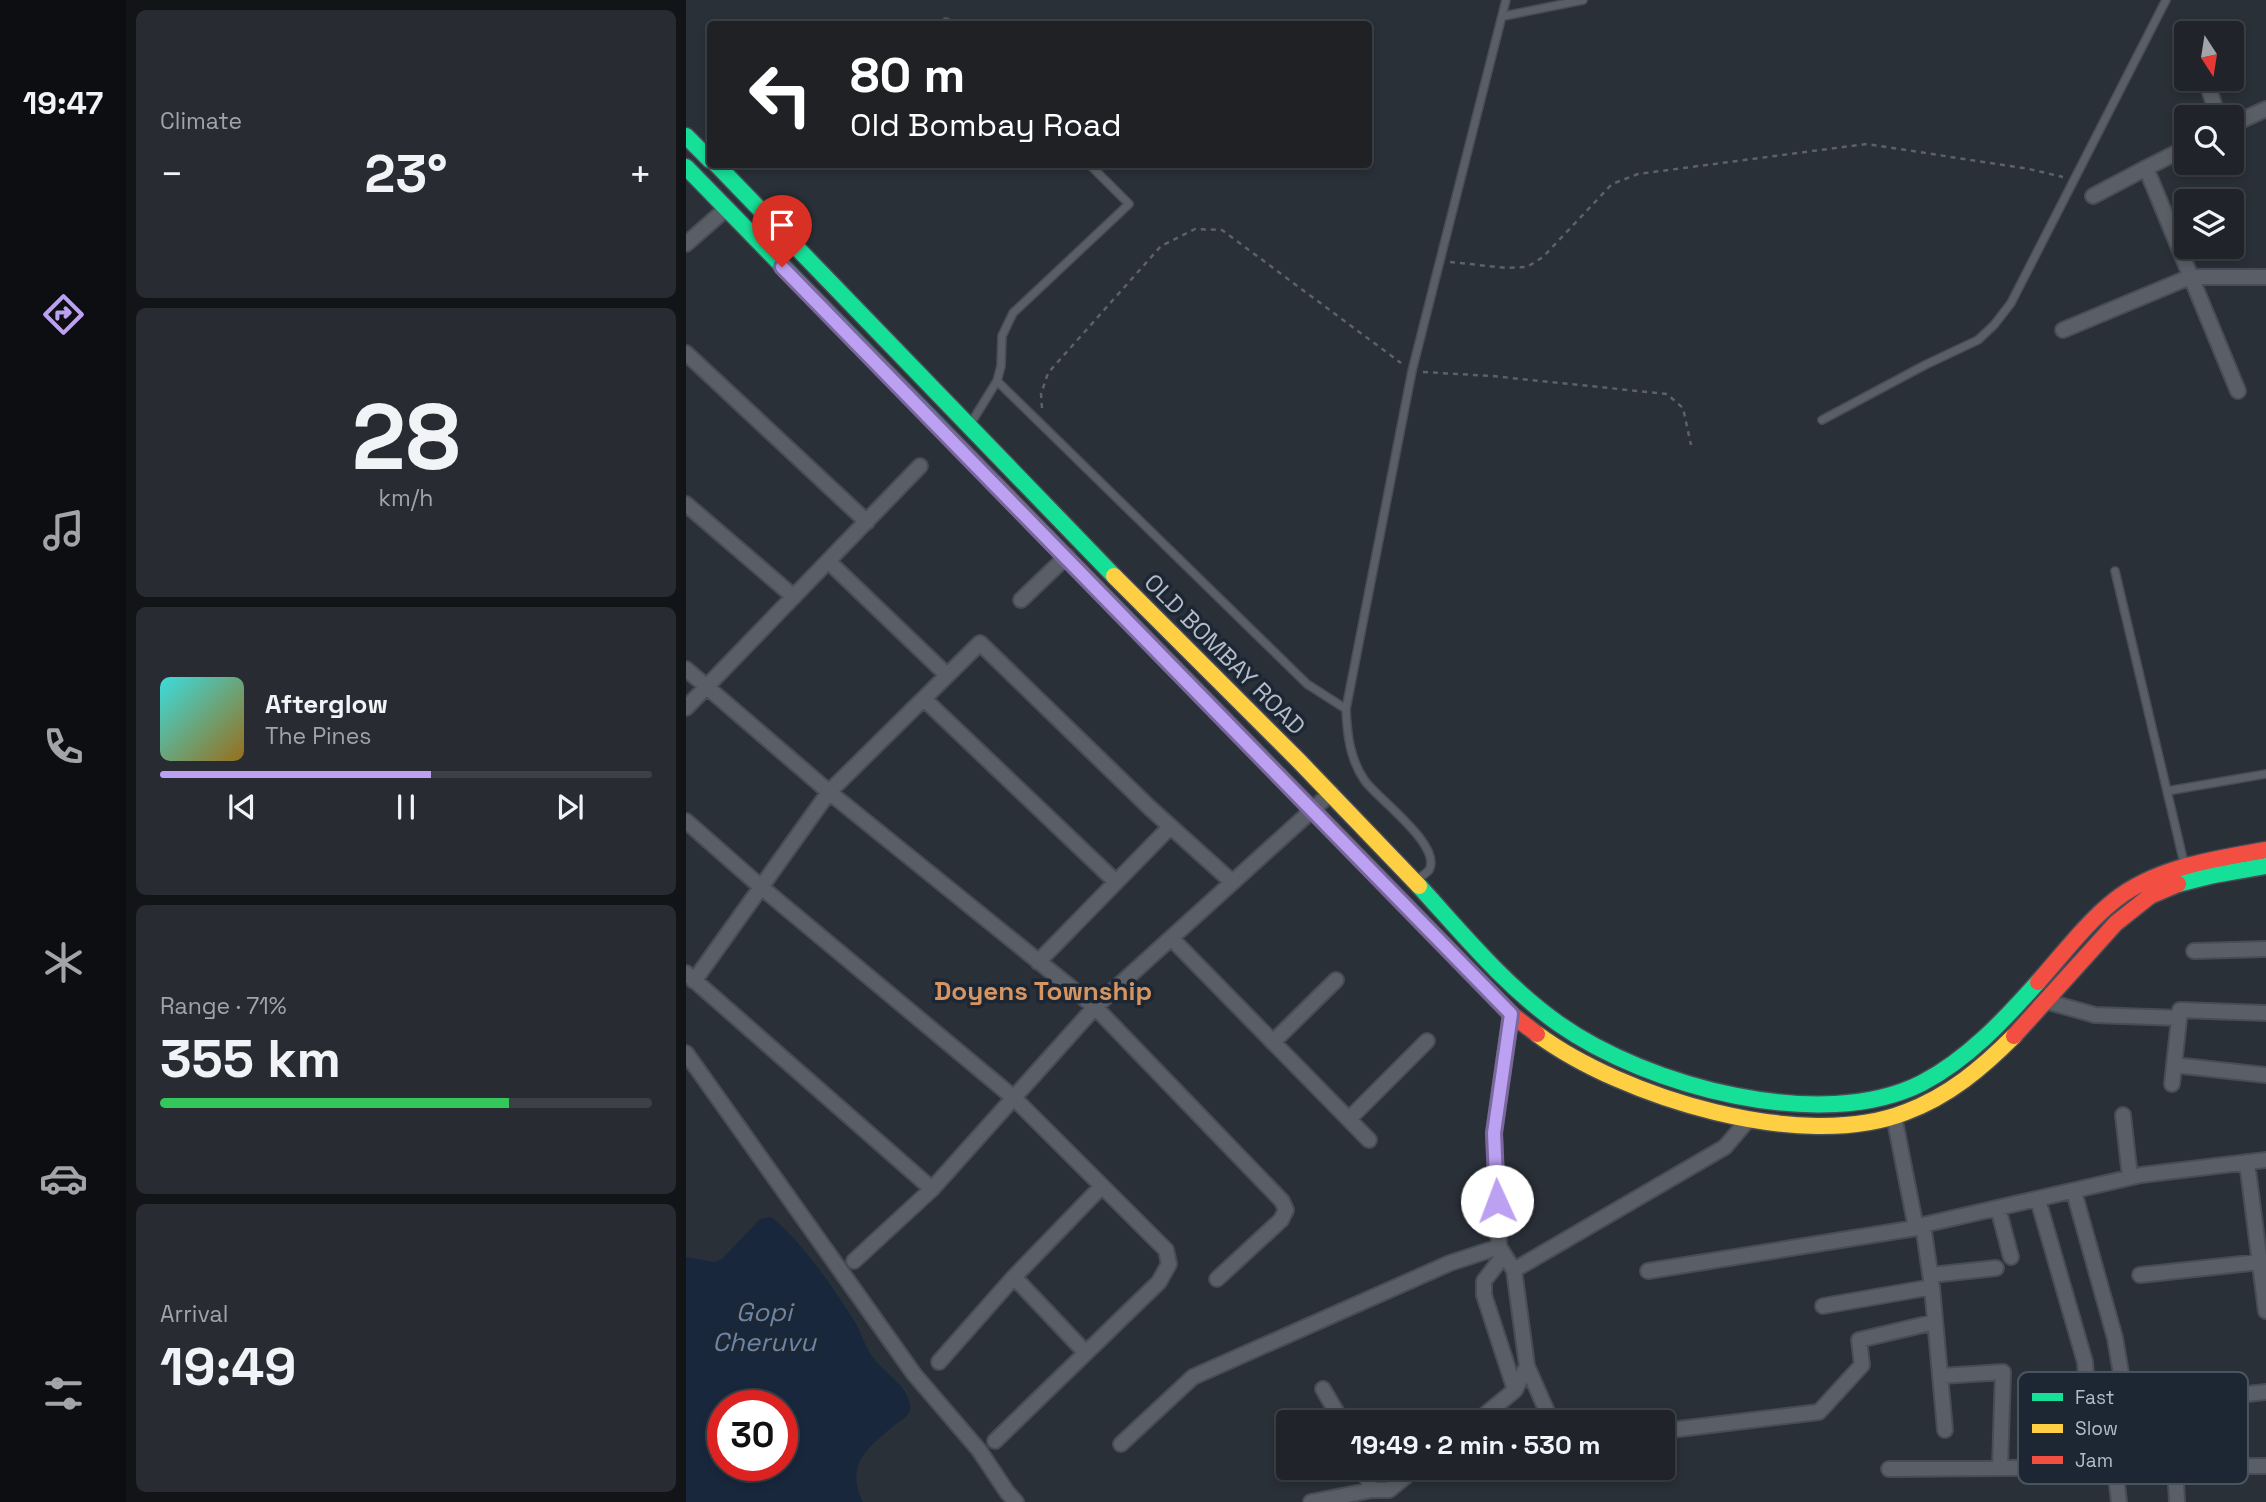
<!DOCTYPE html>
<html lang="en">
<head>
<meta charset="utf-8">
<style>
  body { margin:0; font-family:"Space Grotesk",sans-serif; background:#282c32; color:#f1f3f6; height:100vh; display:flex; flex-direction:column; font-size:26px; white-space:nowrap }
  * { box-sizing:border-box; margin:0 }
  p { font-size:23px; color:#a2a4a8 }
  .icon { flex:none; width:38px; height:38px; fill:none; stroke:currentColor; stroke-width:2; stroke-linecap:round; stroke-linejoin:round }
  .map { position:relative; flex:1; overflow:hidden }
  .panel { display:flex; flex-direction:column; gap:10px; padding:10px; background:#121417; width:560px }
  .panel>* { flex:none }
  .banner { position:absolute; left:21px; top:21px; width:665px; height:147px; border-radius:7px; box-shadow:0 4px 10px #0003,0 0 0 2px #3d4147; background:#202124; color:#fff; overflow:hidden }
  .needle { width:46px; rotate:168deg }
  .tools { position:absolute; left:1488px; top:21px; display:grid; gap:14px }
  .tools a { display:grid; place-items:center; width:70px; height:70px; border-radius:7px; background:#20242a; box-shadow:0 4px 10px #0003,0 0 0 2px #3d4147; font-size:35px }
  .speed { position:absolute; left:21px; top:1390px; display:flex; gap:14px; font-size:35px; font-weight:700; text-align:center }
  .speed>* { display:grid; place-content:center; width:91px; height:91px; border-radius:50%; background:#20242a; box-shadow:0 4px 10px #0003,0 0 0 2px #3d4147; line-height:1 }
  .speed .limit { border:10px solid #d22; background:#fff; color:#111 }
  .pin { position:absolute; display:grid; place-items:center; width:60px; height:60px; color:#fff; margin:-72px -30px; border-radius:50% 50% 50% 0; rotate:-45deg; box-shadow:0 0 7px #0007 }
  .pin .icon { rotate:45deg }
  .me { position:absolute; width:77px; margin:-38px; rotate:358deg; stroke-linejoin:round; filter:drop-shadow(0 0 5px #0008) }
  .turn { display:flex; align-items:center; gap:24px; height:147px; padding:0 28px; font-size:32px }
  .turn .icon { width:91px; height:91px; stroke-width:2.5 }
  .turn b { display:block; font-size:49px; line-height:60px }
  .big { font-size:52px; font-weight:600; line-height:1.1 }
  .panel .card { flex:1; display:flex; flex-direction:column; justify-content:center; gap:10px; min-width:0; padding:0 24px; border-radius:10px; background:#282c32 }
  .panel .dial { align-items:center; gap:0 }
  .dial b { font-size:91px; line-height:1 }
  .song { display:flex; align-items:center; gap:21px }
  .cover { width:84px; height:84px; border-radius:10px; background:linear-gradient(135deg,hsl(180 70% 55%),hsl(40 70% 35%)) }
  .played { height:7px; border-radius:4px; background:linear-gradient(90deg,#bca0f2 55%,#3d4147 55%) }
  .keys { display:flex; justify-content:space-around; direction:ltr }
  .heat { display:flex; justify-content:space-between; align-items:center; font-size:38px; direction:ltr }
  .charge { height:10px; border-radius:5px; background:linear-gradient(90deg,#34c759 71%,#3d4147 0) }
  .trip { position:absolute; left:590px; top:1410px; width:399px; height:70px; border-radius:7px; background:#20242a; box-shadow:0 4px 10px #0003,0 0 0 2px #3d4147; font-weight:600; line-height:70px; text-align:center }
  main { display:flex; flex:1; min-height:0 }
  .menu { display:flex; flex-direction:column; width:126px; justify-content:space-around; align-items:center; background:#0d0e11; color:#a2a4a8 }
  .menu .icon { width:49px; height:49px }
  .menu .on { color:#bca0f2 }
  .menu b { font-size:32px; color:#f1f3f6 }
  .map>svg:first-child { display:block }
</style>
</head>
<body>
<main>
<nav class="menu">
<b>19:47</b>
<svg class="icon on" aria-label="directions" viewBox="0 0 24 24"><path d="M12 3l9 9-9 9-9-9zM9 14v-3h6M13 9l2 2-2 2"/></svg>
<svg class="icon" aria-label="music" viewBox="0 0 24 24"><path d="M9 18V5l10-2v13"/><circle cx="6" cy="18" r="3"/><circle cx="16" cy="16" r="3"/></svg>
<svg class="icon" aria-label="phone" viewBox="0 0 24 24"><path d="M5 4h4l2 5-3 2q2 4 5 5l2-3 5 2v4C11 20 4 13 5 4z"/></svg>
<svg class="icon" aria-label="climate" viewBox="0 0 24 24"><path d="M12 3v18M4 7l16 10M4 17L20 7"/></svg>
<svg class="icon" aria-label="car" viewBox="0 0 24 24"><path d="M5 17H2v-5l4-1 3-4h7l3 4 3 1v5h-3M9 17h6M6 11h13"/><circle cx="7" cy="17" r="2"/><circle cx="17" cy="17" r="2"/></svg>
<svg class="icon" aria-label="filters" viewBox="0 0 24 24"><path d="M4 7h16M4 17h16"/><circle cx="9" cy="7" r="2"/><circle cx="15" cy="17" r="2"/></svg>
</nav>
<section class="panel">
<div class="card"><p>Climate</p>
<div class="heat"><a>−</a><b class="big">23°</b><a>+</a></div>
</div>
<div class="card dial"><b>28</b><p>km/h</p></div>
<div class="card">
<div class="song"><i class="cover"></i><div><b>Afterglow</b><p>The Pines</p></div></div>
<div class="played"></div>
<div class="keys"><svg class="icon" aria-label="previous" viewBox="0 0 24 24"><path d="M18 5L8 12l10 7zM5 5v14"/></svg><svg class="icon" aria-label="pause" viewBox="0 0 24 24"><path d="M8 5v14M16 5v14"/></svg><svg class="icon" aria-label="next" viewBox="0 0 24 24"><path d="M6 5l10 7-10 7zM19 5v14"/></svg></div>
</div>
<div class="card"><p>Range · 71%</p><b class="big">355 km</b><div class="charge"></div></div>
<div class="card"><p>Arrival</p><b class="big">19:49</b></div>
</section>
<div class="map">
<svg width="1580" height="1502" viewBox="0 0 1580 1502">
  <rect width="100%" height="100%" fill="#2a3038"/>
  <path fill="#19273c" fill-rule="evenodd" d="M85,1217C116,1241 148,1289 169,1322C175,1333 179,1346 186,1356C196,1372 224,1386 224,1407C224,1416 217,1419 211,1423C183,1447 158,1463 177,1502H0V1257L29,1262L36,1259L74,1219ZM37,1405H96V1465H37Z"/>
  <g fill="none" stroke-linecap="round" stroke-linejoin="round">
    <defs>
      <path id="lane" d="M818,16L897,0
        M260,22L263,24
        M311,381L621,684L660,709
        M1136,420L1239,365L1292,340L1308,325L1325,303L1480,0
        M285,423L311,381L315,366L316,336L327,313L443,204L403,164
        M1429,571L1481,791
        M1498,863L1481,791L1580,774
        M731,880C734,877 741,873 743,870C757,846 692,799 679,781C664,760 661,734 660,709L726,371L820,0"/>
      <path id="street" d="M1522,86L1532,117
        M1545,125L1580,109
        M1500,148L1460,168L1552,391
        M1407,196L1460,168
        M0,244L40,209
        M1377,330L1504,277H1580
        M0,353L181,522
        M0,504L108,597
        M142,561L261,675
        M335,600L381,556
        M0,669L143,792L409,1007L596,1201L600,1210L595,1220L531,1279
        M238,699L430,882
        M0,708L234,466
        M0,821L75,887L328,1098L480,1250L483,1264L473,1282L309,1441
        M486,939L683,1140
        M1508,951L1580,949
        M352,962L484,827
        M0,973L246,1189
        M8,981L143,792L294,643L464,808L545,881
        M1359,1001L1409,1015L1493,1018
        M825,1014L808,1133L813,1247L828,1270
        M588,1041L650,980
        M0,1053L228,1374L293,1450L321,1492L330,1502
        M1488,1065L1580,1075
        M1486,1084L1494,1010L1580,1013
        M1437,1115L1444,1177
        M1208,1116L1230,1228
        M663,1119L741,1041
        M1561,1162L1580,1311
        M1388,1192L1429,1338L1439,1397L1437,1466
        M1352,1200L1399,1362L1407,1466
        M1312,1208L1325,1257
        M1237,1225L1246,1287L1259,1430
        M818,1255L798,1281V1295L829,1390
        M168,1261L246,1189L409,1007L645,793
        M962,1271L1230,1228L1237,1225L1455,1175L1580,1160
        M1245,1275L1310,1268
        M1454,1275L1574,1262
        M328,1277L399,1352
        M1137,1306L1246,1287
        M253,1362L328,1277L416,1186
        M841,1366L866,1423
        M1255,1376L1317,1372L1314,1467
        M637,1389L657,1423
        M1507,1400L1580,1392
        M789,1423L829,1390L841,1366L828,1270L1039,1147L1062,1120
        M976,1431L1133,1412L1176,1365L1173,1340L1249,1322
        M435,1444L507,1377L764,1263L813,1247
        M1489,1466L1491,1502
        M1429,1467L1433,1502
        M677,1468L686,1490
        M1203,1469L1580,1466
        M625,1502L686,1490H703L730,1468"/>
      <path id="fast" d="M0,136L24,160
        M30,164L428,576
        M0,167L308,483
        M1492,884L1528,875L1580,866
        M733,886C777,934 819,986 873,1024C961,1086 1136,1134 1236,1083C1282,1059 1318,1020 1352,982"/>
      <path id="slow" d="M308,483L605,788
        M428,576L614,762L733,886
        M851,1034C936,1097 1117,1153 1220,1112C1263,1096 1296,1068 1328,1036"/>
      <path id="jam" d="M605,788L825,1014L851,1034
        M1352,982C1377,954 1400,923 1429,900C1471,867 1529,859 1580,850
        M1328,1036L1430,923L1464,896L1492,884"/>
    </defs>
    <use href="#lane" stroke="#484c55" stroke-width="10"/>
    <use href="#street" stroke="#484c55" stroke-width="18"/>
    <use href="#fast" stroke="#484c55" stroke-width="19"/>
    <use href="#slow" stroke="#484c55" stroke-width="19"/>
    <use href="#jam" stroke="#484c55" stroke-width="19"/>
    <path stroke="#5c6268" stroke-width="2.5" stroke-dasharray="5 5" stroke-linecap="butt" d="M764,262L821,268L841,267L857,257L926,184L952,174L1142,149L1181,144L1343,169L1377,177
      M737,372L806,376L981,394L997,408L1005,445
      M356,408L355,394L362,373L475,246L509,229L536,230L715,363"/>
    <use href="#lane" stroke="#5a5e66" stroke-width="7"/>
    <use href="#street" stroke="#5a5e66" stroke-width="14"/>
    <use href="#fast" stroke="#16e098" stroke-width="16"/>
    <use href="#slow" stroke="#ffcf43" stroke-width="16"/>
    <use href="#jam" stroke="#f24e42" stroke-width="16"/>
  </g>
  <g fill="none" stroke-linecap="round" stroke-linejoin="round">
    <defs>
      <path id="route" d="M96,267L825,1014L808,1133L811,1201"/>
    </defs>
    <use href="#route" stroke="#7a689d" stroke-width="18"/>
    <use href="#route" stroke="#bca0f2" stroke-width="12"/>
  </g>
  <g text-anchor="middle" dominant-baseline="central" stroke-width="7" stroke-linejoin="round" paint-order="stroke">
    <g font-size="24" fill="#b4bcc9" stroke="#1d2633">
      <text transform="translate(539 654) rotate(45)">OLD BOMBAY ROAD</text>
    </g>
    <g font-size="26" font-weight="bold" fill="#d59563" stroke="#1d2633">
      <text x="357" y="991">Doyens Township</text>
    </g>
    <g font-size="26" font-style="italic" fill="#6d86a8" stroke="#1d2633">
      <text x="78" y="1312">Gopi<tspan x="78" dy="30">Cheruvu</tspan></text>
    </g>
  </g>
  <rect x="1332" y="1372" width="230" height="112" rx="10" fill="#1d2633" stroke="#4a5360" stroke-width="2"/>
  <rect x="1346" y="1393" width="31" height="8" fill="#16e098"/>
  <rect x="1346" y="1424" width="31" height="9" fill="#ffcf43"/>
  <rect x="1346" y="1456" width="31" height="8" fill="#f24e42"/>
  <g font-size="19" fill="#b4bcc9">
    <text x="1389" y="1404">Fast</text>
    <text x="1389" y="1435">Slow</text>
    <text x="1389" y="1467">Jam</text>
  </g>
</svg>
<div class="tools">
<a><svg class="needle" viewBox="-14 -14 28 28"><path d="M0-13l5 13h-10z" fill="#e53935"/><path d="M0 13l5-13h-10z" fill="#a2a4a8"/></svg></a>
<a><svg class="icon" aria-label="search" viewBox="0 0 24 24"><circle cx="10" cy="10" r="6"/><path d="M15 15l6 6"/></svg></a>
<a><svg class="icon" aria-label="layers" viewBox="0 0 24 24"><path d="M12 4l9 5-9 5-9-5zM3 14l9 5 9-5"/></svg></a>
</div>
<div class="speed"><div class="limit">30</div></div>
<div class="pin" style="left:96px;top:267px;background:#d93025"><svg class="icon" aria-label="arrive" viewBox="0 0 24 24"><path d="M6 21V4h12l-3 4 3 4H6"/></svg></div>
<svg class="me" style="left:811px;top:1201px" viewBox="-20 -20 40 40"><circle r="19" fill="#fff"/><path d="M0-13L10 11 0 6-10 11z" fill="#bca0f2"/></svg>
<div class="trip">19:49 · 2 min · 530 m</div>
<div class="banner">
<div class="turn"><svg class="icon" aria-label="left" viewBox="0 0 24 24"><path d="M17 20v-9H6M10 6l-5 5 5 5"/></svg><div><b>80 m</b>Old Bombay Road</div></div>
</div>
</div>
</main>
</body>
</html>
